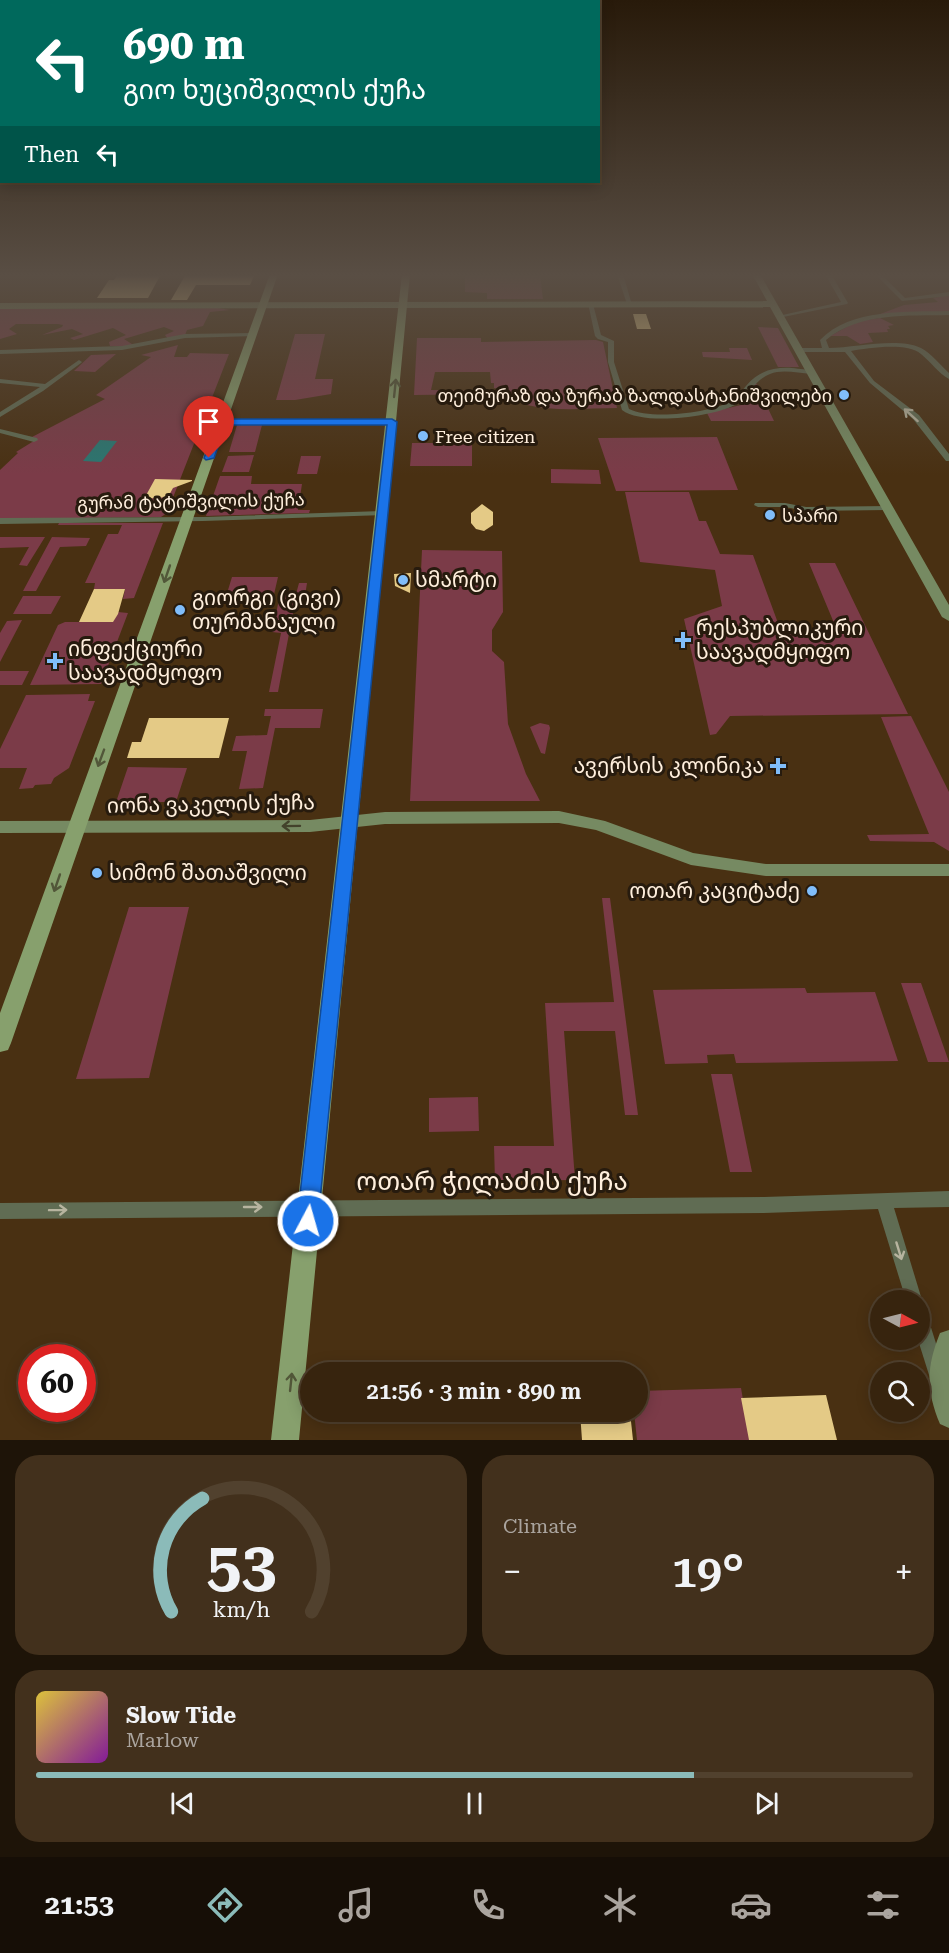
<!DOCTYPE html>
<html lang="en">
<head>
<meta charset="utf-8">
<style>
  body { margin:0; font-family:"Roboto Serif","Noto Sans Georgian",serif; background:#42301c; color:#f1f3f6; height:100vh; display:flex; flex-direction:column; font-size:22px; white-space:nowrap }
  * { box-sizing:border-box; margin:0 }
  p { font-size:20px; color:#aaa49e }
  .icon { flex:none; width:33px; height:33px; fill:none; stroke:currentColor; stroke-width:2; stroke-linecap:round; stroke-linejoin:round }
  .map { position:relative; height:1440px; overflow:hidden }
  .side { display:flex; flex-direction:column; gap:15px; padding:15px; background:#1e1408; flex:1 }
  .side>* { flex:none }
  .hud { position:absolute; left:0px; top:0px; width:600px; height:183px; box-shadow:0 3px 15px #0003,0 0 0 2px #51412e; background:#00695c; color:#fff; overflow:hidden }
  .needle { width:39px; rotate:97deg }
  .tools { position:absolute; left:870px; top:1290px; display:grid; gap:12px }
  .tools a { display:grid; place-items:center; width:60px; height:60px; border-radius:50%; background:#37240e; box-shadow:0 3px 15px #0003,0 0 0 2px #51412e; font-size:30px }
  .speed { position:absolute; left:18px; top:1344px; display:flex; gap:12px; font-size:30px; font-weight:700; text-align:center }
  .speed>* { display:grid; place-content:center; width:78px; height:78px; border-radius:50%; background:#37240e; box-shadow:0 3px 15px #0003,0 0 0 2px #51412e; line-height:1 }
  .speed .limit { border:9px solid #d22; background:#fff; color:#111 }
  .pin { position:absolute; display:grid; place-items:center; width:51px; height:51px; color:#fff; margin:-62px -26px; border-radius:50% 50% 50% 0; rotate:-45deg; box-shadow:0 0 6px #0007 }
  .pin .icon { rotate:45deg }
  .me { position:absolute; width:66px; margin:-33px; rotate:6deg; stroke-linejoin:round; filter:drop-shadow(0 0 4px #0008) }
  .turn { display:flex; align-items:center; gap:21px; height:126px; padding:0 24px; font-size:27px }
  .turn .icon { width:78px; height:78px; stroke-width:2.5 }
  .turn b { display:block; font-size:42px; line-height:51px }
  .then { display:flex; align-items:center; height:57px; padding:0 24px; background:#0003; gap:12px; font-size:22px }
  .big { font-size:45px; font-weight:600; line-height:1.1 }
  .side .widget { flex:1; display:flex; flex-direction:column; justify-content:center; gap:9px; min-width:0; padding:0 21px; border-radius:24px; background:#42301c }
  .side .dial { align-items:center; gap:0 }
  .dial svg { height:156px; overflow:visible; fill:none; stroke:#51412e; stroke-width:7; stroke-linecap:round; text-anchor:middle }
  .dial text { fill:#f1f3f6; stroke:none }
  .song { display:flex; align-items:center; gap:18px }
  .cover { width:72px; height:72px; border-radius:9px; background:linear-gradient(135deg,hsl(50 70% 55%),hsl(290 70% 35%)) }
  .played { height:6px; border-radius:3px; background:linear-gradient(90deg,#8bbbb9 75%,#51412e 75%) }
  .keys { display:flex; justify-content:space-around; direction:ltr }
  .heat { display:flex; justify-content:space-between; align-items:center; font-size:33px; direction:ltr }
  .side .tiles { flex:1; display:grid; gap:15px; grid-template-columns:1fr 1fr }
  .widget:last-child { grid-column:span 2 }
  .trip { position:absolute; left:300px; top:1362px; width:348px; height:60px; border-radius:30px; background:#37240e; box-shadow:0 3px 15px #0003,0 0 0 2px #51412e; font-weight:600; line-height:60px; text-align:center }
  .menu { display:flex; height:96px; justify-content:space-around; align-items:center; background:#160e06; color:#aaa49e }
  .menu .icon { width:42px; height:42px }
  .menu .selected { color:#8bbbb9 }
  .menu b { font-size:27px; color:#f1f3f6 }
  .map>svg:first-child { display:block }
</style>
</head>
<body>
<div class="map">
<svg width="949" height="1440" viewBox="0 0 949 1440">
  <rect width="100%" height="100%" fill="#493012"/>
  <path fill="#7b3b48" d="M465,274L540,275L543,299H487V293L465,292Z
    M949,295V312L875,316L904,305L938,302L933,298Z
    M218,308L230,310L210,312L203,326L187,330L185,335L168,339L165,335L174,331L164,327L124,339L135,346H110L109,342L126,335L113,328L74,340L70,338L83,334L72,329L42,335L62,327L63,325L58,324H16L9,329L17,334L0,339V309Z
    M880,318L894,325L888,326L890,329H887L888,332L868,333L873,342L860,344L847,336H830L858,321Z
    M758,327L778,328L799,367H778Z
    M295,334H325L315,379H333L331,394L295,400H276Z
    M417,338H481V342L596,340L603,342L617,408C588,408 556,412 527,405C514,402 509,388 494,388V383H491L490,372H435L431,390L492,391L491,394L414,395Z
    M178,345L174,357H187L190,353L229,354L167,513L161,517L0,519V470L18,453L16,452L37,439L32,437L105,399L96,395L151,357L141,355Z
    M729,348H747L752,360L703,357L702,352H730Z
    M116,354L95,372L74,371L91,355Z
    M756,383L774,421H711L707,413L741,405Z
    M237,425H262L255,452H229Z
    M717,437L738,490L616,491L598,438Z
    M412,443H472V466H410Z
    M254,455L249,472H222L228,456Z
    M301,456H321L317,474H297Z
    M551,469L599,470L601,484L551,483Z
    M220,476H252L251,484H302L298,510H310L309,513L206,516Z
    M625,492H689L699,521H706L720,554L753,555L782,634L839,635L809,563H835L908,714L730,716L716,734L710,735L684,619L722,606L715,570L640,562Z
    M59,523H163L134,598L123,599L125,589H94L95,583H85L108,534H118L122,525H58Z
    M0,537H45L27,566L19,565L29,547L0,548Z
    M52,537L90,538L86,546L60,547L36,591H23Z
    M422,550L502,551L503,612L492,630V651L504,662L508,724L526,774L540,801H410Z
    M232,577H278L272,603H224Z
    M299,583H307L304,602H295L278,692H269L281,633L272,632L280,595L296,594Z
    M23,596H61L51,614H13Z
    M118,612L128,613L101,684L30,685L58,625L65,622H112Z
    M22,620L0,662V633L7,621Z
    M0,671H29L22,685H0Z
    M90,694L88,701H95L69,768L54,778L51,784L35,785L33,788L19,789L27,768H0V749L26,695Z
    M265,709H323L320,728H275L263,788L239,789L247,751H232L236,736L267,735L271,716H264Z
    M911,716L949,792V851L934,842L870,841L867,835L929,834L881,717Z
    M540,723L549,725L550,728L545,754L541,753L530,727Z
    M128,767L187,768L176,802H157L155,808H114Z
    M602,898H610L638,1115H625L615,1031H564L575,1180L495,1181L494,1146H554L545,1003L614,1002Z
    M129,907H189L149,1078L76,1079Z
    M901,983H921L949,1062H928Z
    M805,988L807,993L875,992L898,1061L736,1063L734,1054L707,1055L708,1063L665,1064L653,990Z
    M711,1074H732L752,1172H730Z
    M478,1097L479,1131L429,1132V1098Z
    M741,1388L750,1440H637L634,1412H638V1391Z"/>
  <path fill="#2b7671" d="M100,440L117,441L101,462L83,461Z"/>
  <path fill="#e4ca86" d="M118,274H161L148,298H97L109,280H114Z
    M186,274H255L250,285H196L187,300H171Z
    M633,314H646L651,329H637Z
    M155,479L192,480V481L173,488L168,497L144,499Z
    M482,504L493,512V525L484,531L476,529L471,523V513Z
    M411,573L410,593L395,586L394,574Z
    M94,589H125L118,614L113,622H79Z
    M149,718H229L219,758H127L132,742H141Z
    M826,1395L837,1440H749L741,1398Z
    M580,1412H630L633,1440H582Z"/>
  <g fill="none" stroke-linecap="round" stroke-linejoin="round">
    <path fill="#606c53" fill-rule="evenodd" d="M617,274H623L632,305L627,304Z
      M825,274H831L848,303L847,304L778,318V316L841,302Z
      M875,274H881L905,298L949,292V296L902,301Z
      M588,303L593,304L601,335L614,341V362L629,409C651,420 708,413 730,402C737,398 741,392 746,386C759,371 773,367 792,368C799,369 808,369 814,372L811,374C798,373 782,369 770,374C754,380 749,397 735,405C712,417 643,426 622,410L608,362V342L598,339L595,336Z
      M949,311V315C908,316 859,312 826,340L829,348C855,348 897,337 921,348C931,353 941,366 949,373V379C938,373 931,362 921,354C907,342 868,348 851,351L874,381L919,415L949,454V461H946L913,419L870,383L845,352H799L796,350L799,348H822L820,340C851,308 907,312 949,311Z
      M253,333L255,334V336L185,338L122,350L0,354V350L122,346L185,334Z
      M79,360L82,362L81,363L43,391L0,417V412L40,387L0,383V379L45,384Z
      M219,420H392L396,422L392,424H222L218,422Z
      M0,429L37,438L38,440L34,442L0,433Z
      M755,503H785L806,507L888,506L892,508L888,510L806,511L785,507H758L754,505Z
      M382,511L386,513L385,515L203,521L0,524V518L203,517Z
      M949,1191V1207L894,1208L922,1300L920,1306V1300H906L878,1209L764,1213L0,1219V1203L764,1197Z
      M920,1310L926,1312L928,1318L945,1372L942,1378L936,1381L930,1378L918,1340H920Z"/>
    <path fill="#768a62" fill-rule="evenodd" d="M752,274H760L949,605V621L942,617L770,307L0,309V303L767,301Z
      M559,811L605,821L693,853L766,864H949V876H766L691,865L596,830L559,823L385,824L310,832L0,833V821L310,820L385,812Z
      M949,1330V1428L940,1424C926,1390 926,1368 940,1333Z"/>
    <path fill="#87a06d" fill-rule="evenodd" d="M270,274H278L11,1043L8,1050L0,1052V1013Z
      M402,274H410L299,1440H271Z"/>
  </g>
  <defs><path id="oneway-shaft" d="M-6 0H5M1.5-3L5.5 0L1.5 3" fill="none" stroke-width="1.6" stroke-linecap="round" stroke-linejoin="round" transform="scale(1.5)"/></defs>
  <g stroke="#525739">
    <use href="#oneway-shaft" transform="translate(395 388) rotate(-84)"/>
    <use href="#oneway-shaft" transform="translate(167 574) rotate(109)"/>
    <use href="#oneway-shaft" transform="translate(101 758) rotate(110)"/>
    <use href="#oneway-shaft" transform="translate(57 883) rotate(109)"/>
    <use href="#oneway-shaft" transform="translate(291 1382) rotate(-84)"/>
  </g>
  <g stroke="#b7b49f">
    <use href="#oneway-shaft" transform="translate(911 415) rotate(-138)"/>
    <use href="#oneway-shaft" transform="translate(253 1207)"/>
    <use href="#oneway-shaft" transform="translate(58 1210) rotate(-1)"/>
    <use href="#oneway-shaft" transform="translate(899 1251) rotate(73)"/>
  </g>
  <use stroke="#43422b" href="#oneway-shaft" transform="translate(291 826) rotate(179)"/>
  <linearGradient id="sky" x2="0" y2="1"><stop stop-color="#281a0a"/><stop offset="0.58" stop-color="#594e44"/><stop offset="1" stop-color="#594e44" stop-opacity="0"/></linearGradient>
  <rect width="949" height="475" fill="url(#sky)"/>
  <path fill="#1a73e8" stroke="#114b97" stroke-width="1.5" d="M222,419H392L397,422L318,1221L315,1228L308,1231L300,1228L297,1221L387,425H226L214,458L206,460L204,458L217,422Z"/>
  <g fill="#80bdfa" stroke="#271b0e" stroke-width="2">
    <circle cx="844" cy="395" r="6"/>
    <circle cx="423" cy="436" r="6"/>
    <circle cx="770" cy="515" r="6"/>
    <circle cx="403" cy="580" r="6"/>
    <circle cx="180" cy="610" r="6"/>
    <path d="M680 631h6v6h6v6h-6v6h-6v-6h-6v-6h6z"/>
    <path d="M52 652h6v6h6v6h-6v6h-6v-6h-6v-6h6z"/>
    <path d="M775 757h6v6h6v6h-6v6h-6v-6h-6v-6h6z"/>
    <circle cx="97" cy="873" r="6"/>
    <circle cx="812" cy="891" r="6"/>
  </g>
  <g text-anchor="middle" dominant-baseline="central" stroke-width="6" stroke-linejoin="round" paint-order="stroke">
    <g font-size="18" fill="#ffefdd" stroke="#271b0e" text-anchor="start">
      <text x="832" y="395" text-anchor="end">თეიმურაზ და ზურაბ ზალდასტანიშვილები</text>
      <text x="435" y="436">Free citizen</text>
      <text x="782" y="515">სპარი</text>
    </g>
    <g font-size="18" fill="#ffefdd" stroke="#271b0e">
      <text transform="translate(191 501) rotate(-1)">გურამ ტატიშვილის ქუჩა</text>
    </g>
    <g font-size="21" fill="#ffefdd" stroke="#271b0e" text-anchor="start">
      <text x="415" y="580">სმარტი</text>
      <text x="192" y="598">გიორგი (გივი)<tspan x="192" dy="24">თურმანაული</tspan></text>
      <text x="696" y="628">რესპუბლიკური<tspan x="696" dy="24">საავადმყოფო</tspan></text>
      <text x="68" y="649">ინფექციური<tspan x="68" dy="24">საავადმყოფო</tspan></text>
      <text x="764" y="766" text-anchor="end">ავერსის კლინიკა</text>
      <text x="109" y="873">სიმონ შათაშვილი</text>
      <text x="800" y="891" text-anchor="end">ოთარ კაციტაძე</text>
    </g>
    <g font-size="21" fill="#ffefdd" stroke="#271b0e">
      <text transform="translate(211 804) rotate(-1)">იონა ვაკელის ქუჩა</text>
    </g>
    <g font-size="26" fill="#ffefdd" stroke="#271b0e">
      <text x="492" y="1181">ოთარ ჭილაძის ქუჩა</text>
    </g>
  </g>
</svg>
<div class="tools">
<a><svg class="needle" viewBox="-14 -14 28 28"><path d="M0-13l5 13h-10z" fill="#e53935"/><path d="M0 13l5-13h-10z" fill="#aaa49e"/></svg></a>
<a><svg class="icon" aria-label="search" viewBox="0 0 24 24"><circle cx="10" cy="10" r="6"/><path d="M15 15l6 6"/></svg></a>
</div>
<div class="speed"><div class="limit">60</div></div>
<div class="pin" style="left:209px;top:458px;background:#d93025"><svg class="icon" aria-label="arrive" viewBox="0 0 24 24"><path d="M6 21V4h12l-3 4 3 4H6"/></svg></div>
<svg class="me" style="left:308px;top:1221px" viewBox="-20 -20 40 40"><circle r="17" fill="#1a73e8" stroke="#fff" stroke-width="3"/><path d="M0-11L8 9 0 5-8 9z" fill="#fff"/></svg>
<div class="trip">21:56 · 3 min · 890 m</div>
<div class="hud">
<div class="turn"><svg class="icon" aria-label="left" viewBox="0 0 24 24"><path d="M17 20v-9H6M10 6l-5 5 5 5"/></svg><div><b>690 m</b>გიო ხუციშვილის ქუჩა</div></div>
<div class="then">Then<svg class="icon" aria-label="left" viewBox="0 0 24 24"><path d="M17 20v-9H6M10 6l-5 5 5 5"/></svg></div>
</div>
</div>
<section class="side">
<div class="tiles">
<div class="widget dial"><svg viewBox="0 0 100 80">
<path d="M14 69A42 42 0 1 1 86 69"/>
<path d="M14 69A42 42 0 0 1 30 11" stroke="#8bbbb9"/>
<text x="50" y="56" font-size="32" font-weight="700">53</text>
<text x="50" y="72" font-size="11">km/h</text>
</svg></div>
<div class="widget"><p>Climate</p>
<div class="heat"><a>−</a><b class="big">19°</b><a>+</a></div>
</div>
<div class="widget">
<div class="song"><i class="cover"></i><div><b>Slow Tide</b><p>Marlow</p></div></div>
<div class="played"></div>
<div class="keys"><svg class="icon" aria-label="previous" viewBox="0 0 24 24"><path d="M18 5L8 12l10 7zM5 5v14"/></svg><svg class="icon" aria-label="pause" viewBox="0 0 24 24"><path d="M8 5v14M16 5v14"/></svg><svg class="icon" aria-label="next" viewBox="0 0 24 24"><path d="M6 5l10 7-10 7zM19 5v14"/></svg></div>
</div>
</div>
</section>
<nav class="menu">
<b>21:53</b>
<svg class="icon selected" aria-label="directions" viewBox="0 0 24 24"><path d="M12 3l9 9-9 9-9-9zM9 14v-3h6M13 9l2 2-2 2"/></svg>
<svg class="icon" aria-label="music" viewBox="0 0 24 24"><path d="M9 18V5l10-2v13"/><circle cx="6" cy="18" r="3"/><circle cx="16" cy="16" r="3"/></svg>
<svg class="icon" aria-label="phone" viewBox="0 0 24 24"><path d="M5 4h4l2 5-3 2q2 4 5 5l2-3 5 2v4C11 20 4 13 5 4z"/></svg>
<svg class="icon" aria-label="climate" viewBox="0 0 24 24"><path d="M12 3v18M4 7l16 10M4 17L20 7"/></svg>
<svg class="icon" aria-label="car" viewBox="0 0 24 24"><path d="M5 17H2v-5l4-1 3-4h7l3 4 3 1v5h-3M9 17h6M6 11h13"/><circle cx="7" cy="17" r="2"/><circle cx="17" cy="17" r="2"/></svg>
<svg class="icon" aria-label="filters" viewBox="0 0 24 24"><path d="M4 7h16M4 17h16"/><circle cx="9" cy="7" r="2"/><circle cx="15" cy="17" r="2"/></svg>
</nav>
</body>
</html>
